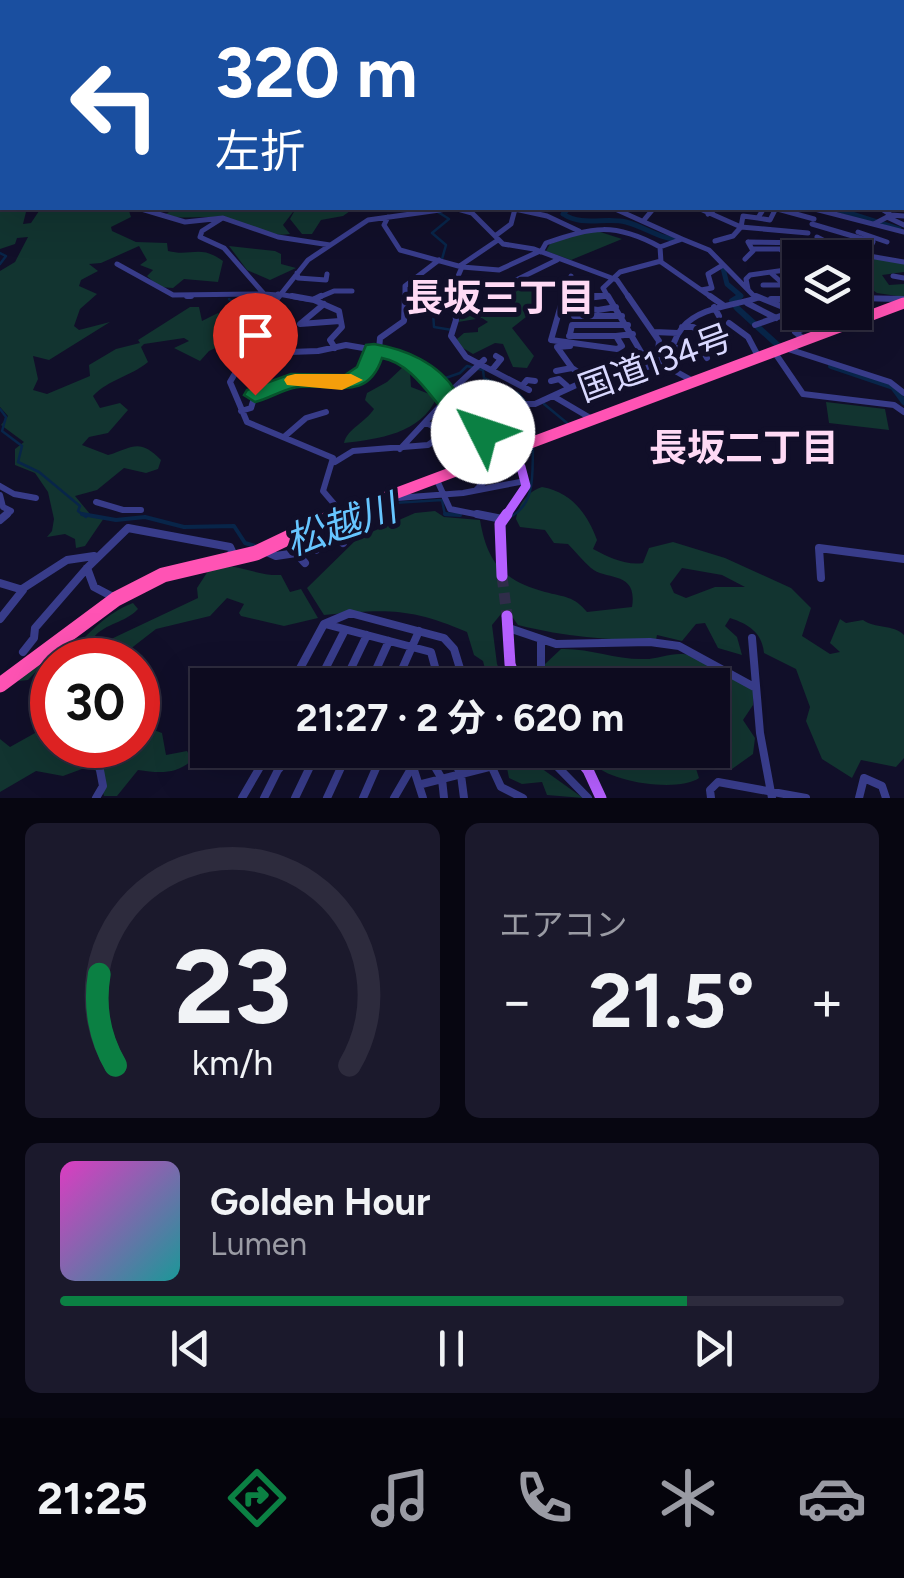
<!DOCTYPE html>
<html lang="ja">
<head>
<meta charset="utf-8">
<style>
  body { margin:0; font-family:Figtree,"Noto Sans JP",sans-serif; background:#1b192c; color:#f1f3f6; height:100vh; display:flex; flex-direction:column; font-size:38px; white-space:nowrap }
  * { box-sizing:border-box; margin:0 }
  p { font-size:32px; color:#9a9ba4 }
  .icon { flex:none; width:55px; height:55px; fill:none; stroke:currentColor; stroke-width:2; stroke-linecap:round; stroke-linejoin:round }
  .map { position:relative; height:798px; overflow:hidden }
  .details { display:flex; flex-direction:column; gap:25px; padding:25px; background:#070611; flex:1 }
  .details>* { flex:none }
  .banner { position:absolute; left:0px; top:0px; width:905px; height:210px; box-shadow:0 10px 40px #0002,0 0 0 2px #2d2b3d; background:#1a4fa0; color:#fff; overflow:hidden }
  .controls { position:absolute; left:782px; top:240px; display:grid; gap:20px }
  .controls a { display:grid; place-items:center; width:90px; height:90px; border-radius:0px; background:#0d0b1f; box-shadow:0 10px 40px #0002,0 0 0 2px #2d2b3d; font-size:50px }
  .speed { position:absolute; left:30px; top:638px; display:flex; gap:20px; font-size:50px; font-weight:700; text-align:center }
  .speed>* { display:grid; place-content:center; width:130px; height:130px; border-radius:50%; background:#0d0b1f; box-shadow:0 10px 40px #0002,0 0 0 2px #2d2b3d; line-height:1 }
  .speed .limit { border:15px solid #d22; background:#fff; color:#111 }
  .pin { position:absolute; display:grid; place-items:center; width:85px; height:85px; color:#fff; margin:-102px -42px; border-radius:50% 50% 50% 0; rotate:-45deg; box-shadow:0 0 10px #0007 }
  .pin .icon { rotate:45deg }
  .me { position:absolute; width:110px; margin:-55px; rotate:311deg; stroke-linejoin:round; filter:drop-shadow(0 0 8px #0008) }
  .turn { display:flex; align-items:center; gap:35px; height:210px; padding:0 50px; font-size:45px }
  .turn .icon { width:130px; height:130px; stroke-width:2.5 }
  .turn b { display:block; font-size:70px; line-height:85px }
  .big { font-size:75px; font-weight:700; line-height:1.1 }
  .details .card { flex:1; display:flex; flex-direction:column; justify-content:center; gap:15px; min-width:0; padding:0 35px; border-radius:15px; background:#1b192c }
  .details .dial { align-items:center; gap:0 }
  .dial svg { height:260px; overflow:visible; fill:none; stroke:#2d2b3d; stroke-width:7; stroke-linecap:round; text-anchor:middle }
  .dial text { fill:#f1f3f6; stroke:none }
  .song { display:flex; align-items:center; gap:30px }
  .cover { width:120px; height:120px; border-radius:15px; background:linear-gradient(135deg,hsl(310 70% 55%),hsl(180 70% 35%)) }
  .played { height:10px; border-radius:5px; background:linear-gradient(90deg,#0b8043 80%,#2d2b3d 80%) }
  .keys { display:flex; justify-content:space-around; direction:ltr }
  .heat { display:flex; justify-content:space-between; align-items:center; font-size:55px; direction:ltr }
  .details .tiles { flex:1; display:grid; gap:25px; grid-template-columns:1fr 1fr }
  .card:last-child { grid-column:span 2 }
  .trip { position:absolute; left:190px; top:668px; width:540px; height:100px; border-radius:0px; background:#0d0b1f; box-shadow:0 10px 40px #0002,0 0 0 2px #2d2b3d; font-weight:700; line-height:100px; text-align:center }
  .tabs { display:flex; height:160px; justify-content:space-around; align-items:center; background:#05040c; color:#9a9ba4 }
  .tabs .icon { width:70px; height:70px }
  .tabs .active { color:#0b8043 }
  .tabs b { font-size:45px; color:#f1f3f6 }
  .map>svg:first-child { display:block }
</style>
</head>
<body>
<div class="map">
<svg width="904" height="798" viewBox="0 0 904 798">
  <rect width="100%" height="100%" fill="#110f29"/>
  <path fill="#123430" fill-rule="evenodd" d="M0,6L2,208H27L23,224L31,223L41,208H128L131,217L111,227L112,231L136,242L167,243L168,251C191,257 200,244 223,261L218,282L184,279L173,288L159,287L147,276L153,270L140,265L147,260L139,246L101,263L89,264L98,271L81,280L79,286L97,294L80,309L74,326L79,330L110,322L49,360L33,356L38,379L33,390L47,394L90,376L89,365L116,349L140,343L138,340L190,307H199L202,321L218,313L227,320L242,323L235,332L239,337L209,351L200,361L174,348L189,341L184,338L144,344L141,347L148,362C130,377 109,379 93,396L100,408L120,403L128,410L108,433L89,437L82,445L108,455C132,448 139,437 161,460L158,469L146,473L124,468L97,490L75,496L90,514L104,518L85,546L76,548L75,539L65,534L47,537L52,531L54,519L48,492L35,473L15,465V449L24,442L1,425L8,416L0,407V271L15,262L28,237L17,238L15,244L0,249Z
    M176,208H349L350,211L343,216L321,220L312,234H302L290,219L296,208L283,225L290,234C265,238 251,223 228,219C207,214 186,221 164,215Z
    M591,229L622,239L571,260L546,251L550,244Z
    M229,246L275,251L281,254V264L296,268L270,280L247,270Z
    M871,257L904,263V272L882,275L889,285L904,284V297L877,293L861,282L863,265Z
    M536,283L533,292L540,306L512,328L534,356L527,368L513,367L503,344L495,343L473,354L458,345L457,339L464,333L478,332V328L488,322L482,318L458,322C467,307 481,310 495,310L499,306L495,301L497,293Z
    M403,367L410,373L411,387L437,397C421,434 378,439 344,443C347,429 366,422 374,409L365,400L367,393L387,382Z
    M826,402L885,409L889,430L829,423Z
    M542,487C571,492 587,513 597,540L593,549C608,557 627,566 643,563L649,548L673,542L725,558L791,588L811,608L802,636L830,654L840,652L830,643L840,619L846,623L863,620C875,629 893,624 904,635V758L896,767L861,760L852,778L822,759L806,721L810,707L796,669L764,653C762,632 748,624 730,618L725,626L737,637L742,655L718,648L705,623L696,624L682,641L657,635L656,640C606,640 566,637 518,625L513,618L501,614L492,625L497,664L506,685H489L483,661L474,655L467,632C410,607 384,609 324,615L307,588L358,538L415,513L435,511L444,517L480,520C487,562 503,581 545,592C564,597 574,596 587,612L632,607C638,570 606,581 591,568C583,561 576,552 568,544L554,543L545,530L520,527L516,519C518,505 528,491 542,487ZM682,568L722,575L745,587H715L686,598L674,593L670,584Z
    M222,565C243,567 261,576 281,575L290,592L301,589L318,618L284,626L241,616L239,613L244,604L227,598L210,616L156,629L116,660H52V664L42,665L28,680L19,681L17,676L51,651L69,654C88,634 106,613 133,603L138,609C125,623 106,623 94,637L109,640L198,598L197,588L210,568Z
    M561,649C590,648 616,660 645,659C657,659 671,653 683,654C706,656 734,678 753,689V705L743,720L755,738L753,754L732,769L704,750H712V685H608L580,674L564,685H543L544,665Z
    M143,726L162,733L166,755L187,751L192,760C176,775 159,773 138,770L117,796H104L97,772L90,766L63,776L36,771L0,792V739L10,747L35,733L52,732V745H138V727Z
    M509,750H534V763L583,798L547,795L542,782L522,784L509,778L506,763Z
    M658,750H690L699,778C678,793 605,782 591,761L635,768L650,764Z"/>
  <g fill="none" stroke-linecap="round" stroke-linejoin="round">
    <path stroke="#082549" stroke-width="2.5" d="M452,1L478,0
      M438,212L449,219L432,233L446,245L442,259
      M0,253L6,256L0,264
      M406,298L433,312L434,327L452,330
      M229,299L248,315L281,320L294,335L286,348L290,351
      M437,381L460,373L467,366L483,370L484,378L519,394L526,402
      M544,404L567,423
      M0,409L6,417L2,431L22,446L18,462L39,472L80,506L78,511L86,517
      M512,516C536,502 532,473 533,448
      M376,517L393,503L442,500L445,515H460"/>
    <path stroke="#082549" stroke-width="4" d="M82,514L116,520L145,517L184,527L234,526L245,543L255,546
      M445,514L460,515
      M324,529L372,520L379,514
      M292,550L313,535"/>
    <path stroke="#082549" stroke-width="5" d="M569,208L563,214C583,227 604,217 626,222C645,227 660,239 680,240
      M833,208L899,229
      M723,268L727,284L741,296L736,299"/>
    <path stroke="#082549" stroke-width="6" d="M740,296L732,301L737,308L782,349
      M831,366L893,387L904,402"/>
    <path stroke="#2f2d49" stroke-width="11" stroke-dasharray="11 6" stroke-linecap="butt" d="M502,576L507,616"/>
    <path stroke="#383c8a" stroke-width="4" d="M98,0L102,2
      M508,0L514,2
      M580,0H609
      M679,0L685,2
      M690,0L694,2
      M701,0L725,1
      M740,0L749,2
      M902,55L904,51
      M902,107L904,112"/>
    <path stroke="#383c8a" stroke-width="5" d="M902,179L904,185
      M138,208L185,222L223,218L278,237L330,245
      M613,208L682,239
      M698,208L741,227
      M764,208L758,218L743,216L741,227L808,233
      M774,208L814,219
      M811,208L904,232
      M515,209L547,216L579,231
      M708,214L717,208
      M891,215L904,216
      M388,217L384,225L400,250L462,267L499,270L538,252
      M887,217L904,225
      M758,218L770,220L776,208
      M221,219L202,231L200,237L224,248L264,294L277,295
      M644,220L654,208
      M812,224L873,242L870,248
      M874,224L891,215L880,208
      M858,232L887,242
      M495,236L511,224L515,209
      M817,237L846,252L904,262
      M715,241L733,236L741,227
      M790,241L807,258
      M748,242L809,243L825,258
      M748,242L752,249H780L800,266
      M541,252L546,243C593,227 614,222 660,247
      M833,258H846
      M745,259L753,251
      M117,264L173,295L264,294
      M461,265L498,240
      M855,266L863,272L855,274
      M787,270L800,284
      M297,273L298,278L326,280L327,274
      M771,273L790,290H800
      M893,276L904,278
      M489,285L504,286L557,260
      M763,285H782
      M748,289L746,279L750,275L800,268
      M701,290L712,288L708,274L723,265
      M278,294L307,299
      M563,296L580,299
      M855,298L895,299
      M277,299L308,260L368,220L454,208L472,213L503,244L534,249L617,280L630,299
      M315,299L334,291H352
      M405,299V286L439,260
      M453,299L452,290L462,267
      M563,299L571,276
      M583,299L608,296
      M609,299L603,288L620,272L661,261
      M714,299L661,262L660,247L682,239L709,250L753,295L763,299"/>
    <path stroke="#383c8a" stroke-width="6" d="M187,296H191
      M292,296L314,300L339,311L342,327L330,340L335,348
      M453,296L456,320L451,336L466,357L529,390
      M565,296H605
      M608,296L641,352L693,381
      M710,296L723,305
      M756,296L793,311L824,332
      M855,298L904,299
      M315,299L321,296
      M771,299H800
      M747,303L776,318
      M324,304L300,324L340,321
      M561,305L564,296
      M616,307L598,310L561,305L551,340L617,349L622,346L616,336L633,334
      M714,307L719,316
      M574,316H622
      M729,323L748,337L758,356
      M755,325L792,312
      M682,327H693L722,343V350H715
      M784,327L805,319
      M654,332L678,333
      M570,334L572,325H628
      M569,336H616
      M805,340L795,332L813,325
      M570,346L557,347L572,368
      M675,348H687L694,360
      M785,348L890,382L904,393
      M379,350L380,338L404,321L405,296
      M689,352L703,351L707,358
      M262,353L270,307L279,296
      M775,353L803,394L894,405L904,412
      M484,360L447,395L446,401L457,415L506,450
      M660,361C676,349 671,342 682,328C699,307 733,306 757,298
      M492,370L501,359L496,356
      M586,370L595,371L600,377
      M556,371L572,368L588,379
      M551,381L559,379L567,386
      M522,386L527,380L535,381
      M553,396L592,419
      M241,411L251,408L255,395C264,390 274,384 285,382C320,375 363,396 374,350
      M426,423L444,431
      M284,437L306,418L326,412
      M400,449L442,404
      M443,457L463,466
      M335,462L353,451L428,445L464,420L504,404H535L585,381L651,366L657,360L659,341L628,296
      M436,478L450,509L490,517
      M0,486L14,494L36,498
      M476,490L484,482L521,467
      M0,495L3,507L11,511L4,517
      M397,498L463,493L525,481
      M96,502L123,510H141
      M341,512L323,491L333,458L247,422L230,382L237,370L262,353L318,351L346,345L398,354L425,371L447,395"/>
    <path stroke="#383c8a" stroke-width="8" d="M477,514L502,519
      M0,520L7,514
      M313,529L319,541L316,550
      M336,534L343,543
      M267,552L276,556L296,553L305,563
      M87,568L94,587L115,598
      M821,578L819,548L904,559
      M0,583L23,590L0,619
      M22,589L67,560L94,556
      M325,624L431,652L440,685
      M509,628L556,644L650,642L679,646L756,688
      M752,638L760,733L772,798
      M541,641V685
      M57,648L66,653L62,660
      M23,652L34,638L35,628L87,568L128,528L230,547L235,558
      M291,685L324,624L350,613L444,638L454,649L465,685
      M317,685L345,630
      M343,685L367,635
      M369,685L389,641
      M395,685L419,631
      M425,685L439,679
      M392,750L414,770L423,798
      M425,750L442,779L444,798
      M449,750L461,775L464,798
      M484,750L501,787L523,798
      M541,750L588,798
      M422,784L489,767
      M96,798L103,786L99,765L108,755L104,745
      M242,798L270,750
      M264,798L278,770L296,750
      M295,798L318,750
      M327,798L349,750
      M363,798L384,750
      M394,798L412,767
      M711,798L710,790L718,782L806,798
      M859,798L864,778L882,786L886,798"/>
    <path stroke="#b55fff" stroke-width="9" d="M505,517L526,486L521,467L507,451"/>
    <path stroke="#b55fff" stroke-width="11" d="M502,576L500,524L507,514
      M507,616L510,664L517,685
      M572,750L588,770L601,798"/>
    <path stroke="#ff53b4" stroke-width="11" d="M333,517L904,303"/>
    <path stroke="#ff53b4" stroke-width="15" d="M0,685L116,599L163,575L256,553L338,514"/>
  </g>
  <path fill="#0b8043" stroke="#07532c" stroke-width="2.5" d="M374,344C405,349 439,363 456,392C462,402 455,398 463,407C471,418 486,421 495,432L492,437C449,448 429,366 382,358C366,406 328,380 293,388C280,391 268,399 255,402L244,395L247,390L291,374L345,375L357,367L366,345Z"/>
  <path fill="#f59e0b" d="M295,374H351L363,380L342,390L287,385L284,380L287,376Z"/>
  <g text-anchor="middle" dominant-baseline="central" stroke-width="10" stroke-linejoin="round" paint-order="stroke">
    <g font-size="35" fill="#d9d8ff" stroke="#110f29">
      <text transform="translate(655 363) rotate(-20)">国道134号</text>
    </g>
    <g font-size="38" font-weight="bold" fill="#ffdaf5" stroke="#110f29">
      <text x="500" y="298">長坂三丁目</text>
      <text x="744" y="448">長坂二丁目</text>
    </g>
    <g font-size="38" font-style="italic" fill="#66c5ff" stroke="#110f29">
      <text transform="translate(341 525) rotate(-19)">松越川</text>
    </g>
  </g>
</svg>
<div class="controls">
<a><svg class="icon" aria-label="layers" viewBox="0 0 24 24"><path d="M12 4l9 5-9 5-9-5zM3 14l9 5 9-5"/></svg></a>
</div>
<div class="speed"><div class="limit">30</div></div>
<div class="pin" style="left:255px;top:395px;background:#d93025"><svg class="icon" aria-label="arrive" viewBox="0 0 24 24"><path d="M6 21V4h12l-3 4 3 4H6"/></svg></div>
<svg class="me" style="left:483px;top:432px" viewBox="-20 -20 40 40"><circle r="19" fill="#fff"/><path d="M0-13L10 11 0 6-10 11z" fill="#0b8043"/></svg>
<div class="trip">21:27 · 2 分 · 620 m</div>
<div class="banner">
<div class="turn"><svg class="icon" aria-label="left" viewBox="0 0 24 24"><path d="M17 20v-9H6M10 6l-5 5 5 5"/></svg><div><b>320 m</b>左折</div></div>
</div>
</div>
<section class="details">
<div class="tiles">
<div class="card dial"><svg viewBox="0 0 100 80">
<path d="M14 69A42 42 0 1 1 86 69"/>
<path d="M14 69A42 42 0 0 1 9 41" stroke="#0b8043"/>
<text x="50" y="56" font-size="32" font-weight="700">23</text>
<text x="50" y="72" font-size="11">km/h</text>
</svg></div>
<div class="card"><p>エアコン</p>
<div class="heat"><a>−</a><b class="big">21.5°</b><a>+</a></div>
</div>
<div class="card">
<div class="song"><i class="cover"></i><div><b>Golden Hour</b><p>Lumen</p></div></div>
<div class="played"></div>
<div class="keys"><svg class="icon" aria-label="previous" viewBox="0 0 24 24"><path d="M18 5L8 12l10 7zM5 5v14"/></svg><svg class="icon" aria-label="pause" viewBox="0 0 24 24"><path d="M8 5v14M16 5v14"/></svg><svg class="icon" aria-label="next" viewBox="0 0 24 24"><path d="M6 5l10 7-10 7zM19 5v14"/></svg></div>
</div>
</div>
</section>
<nav class="tabs">
<b>21:25</b>
<svg class="icon active" aria-label="directions" viewBox="0 0 24 24"><path d="M12 3l9 9-9 9-9-9zM9 14v-3h6M13 9l2 2-2 2"/></svg>
<svg class="icon" aria-label="music" viewBox="0 0 24 24"><path d="M9 18V5l10-2v13"/><circle cx="6" cy="18" r="3"/><circle cx="16" cy="16" r="3"/></svg>
<svg class="icon" aria-label="phone" viewBox="0 0 24 24"><path d="M5 4h4l2 5-3 2q2 4 5 5l2-3 5 2v4C11 20 4 13 5 4z"/></svg>
<svg class="icon" aria-label="climate" viewBox="0 0 24 24"><path d="M12 3v18M4 7l16 10M4 17L20 7"/></svg>
<svg class="icon" aria-label="car" viewBox="0 0 24 24"><path d="M5 17H2v-5l4-1 3-4h7l3 4 3 1v5h-3M9 17h6M6 11h13"/><circle cx="7" cy="17" r="2"/><circle cx="17" cy="17" r="2"/></svg>
</nav>
</body>
</html>
